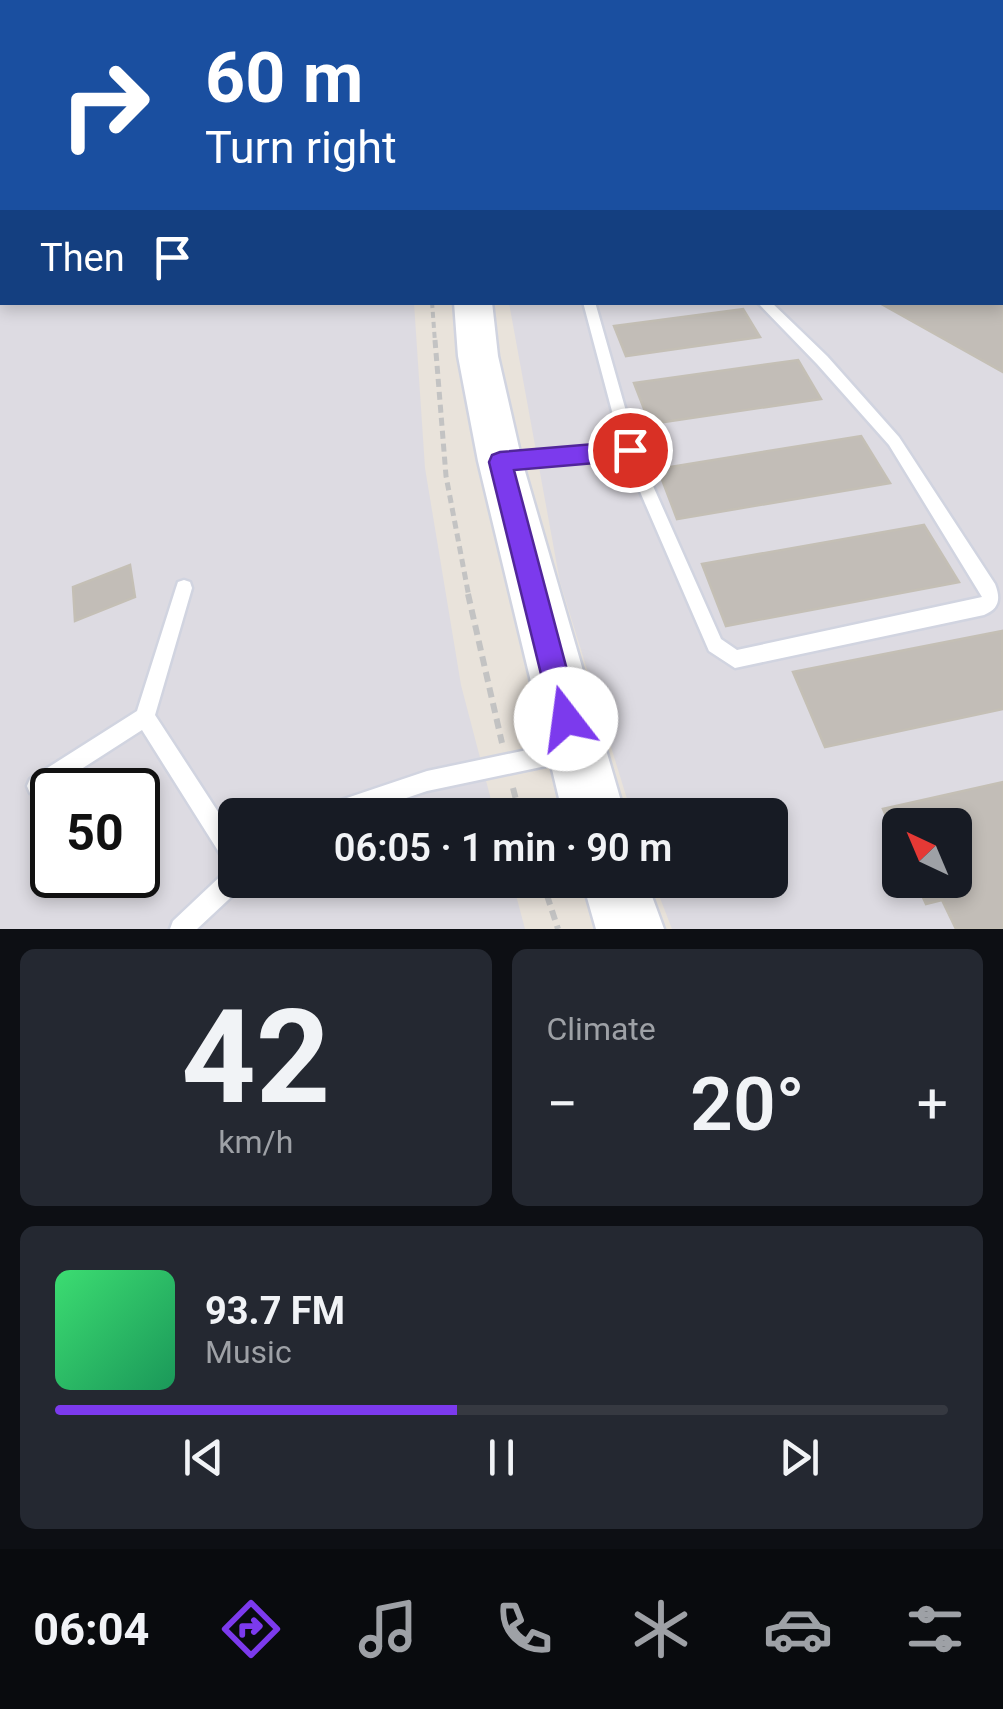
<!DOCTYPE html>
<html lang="en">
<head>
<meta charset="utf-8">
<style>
  body { margin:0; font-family:Roboto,sans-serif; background:#242831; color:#f1f3f6; height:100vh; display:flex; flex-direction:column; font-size:38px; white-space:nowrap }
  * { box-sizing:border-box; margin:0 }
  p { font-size:32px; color:#9ea1a6 }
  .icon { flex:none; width:55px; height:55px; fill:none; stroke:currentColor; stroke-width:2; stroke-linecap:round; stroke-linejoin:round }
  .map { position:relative; height:929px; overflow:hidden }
  .side { display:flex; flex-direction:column; gap:20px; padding:20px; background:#0d0f14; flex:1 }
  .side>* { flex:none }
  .banner { position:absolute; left:0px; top:0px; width:1005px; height:305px; box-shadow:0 5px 15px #0003; background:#1a4fa0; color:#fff; overflow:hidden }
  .needle { width:65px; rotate:316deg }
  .controls { position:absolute; left:882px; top:808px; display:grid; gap:20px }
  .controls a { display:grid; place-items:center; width:90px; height:90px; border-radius:15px; background:#171b24; box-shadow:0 5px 15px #0003; font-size:50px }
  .speed { position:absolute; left:30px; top:768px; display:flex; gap:20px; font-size:50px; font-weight:700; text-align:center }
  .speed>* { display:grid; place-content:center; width:130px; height:130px; border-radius:50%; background:#171b24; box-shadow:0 5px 15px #0003; line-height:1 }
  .speed .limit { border:5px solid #111; border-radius:15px; background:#fff; color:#111 }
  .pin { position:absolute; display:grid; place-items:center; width:85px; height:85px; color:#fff; margin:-42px; border:5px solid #fff; border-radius:50%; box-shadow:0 2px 10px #0007 }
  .me { position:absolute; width:110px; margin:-55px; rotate:345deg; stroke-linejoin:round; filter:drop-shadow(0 0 8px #0008) }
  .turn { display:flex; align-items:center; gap:35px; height:210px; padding:0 40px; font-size:45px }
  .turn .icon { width:130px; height:130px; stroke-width:2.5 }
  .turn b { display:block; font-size:70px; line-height:85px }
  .then { display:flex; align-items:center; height:95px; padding:0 40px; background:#0003; gap:20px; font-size:38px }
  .big { font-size:75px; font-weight:600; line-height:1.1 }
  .side .tile { flex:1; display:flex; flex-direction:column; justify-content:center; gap:15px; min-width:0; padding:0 35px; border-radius:15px; background:#242831 }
  .side .dial { align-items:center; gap:0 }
  .dial b { font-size:130px; line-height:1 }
  .song { display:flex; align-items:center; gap:30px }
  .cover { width:120px; height:120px; border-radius:15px; background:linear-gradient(135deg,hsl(140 70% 55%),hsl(150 70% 35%)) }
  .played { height:10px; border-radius:5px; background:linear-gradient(90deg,#7c3aed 45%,#363941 45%) }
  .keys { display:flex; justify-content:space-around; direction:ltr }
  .heat { display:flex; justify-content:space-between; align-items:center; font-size:55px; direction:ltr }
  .side .tiles { flex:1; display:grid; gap:20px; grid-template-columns:1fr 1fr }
  .tile:last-child { grid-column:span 2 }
  .trip { position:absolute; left:218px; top:798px; width:570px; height:100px; border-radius:15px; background:#171b24; box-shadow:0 5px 15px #0003; font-weight:600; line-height:100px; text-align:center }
  .tab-bar { display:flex; height:160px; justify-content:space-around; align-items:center; background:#090b0e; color:#9ea1a6 }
  .tab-bar .icon { width:70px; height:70px }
  .tab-bar .current { color:#7c3aed }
  .tab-bar b { font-size:45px; color:#f1f3f6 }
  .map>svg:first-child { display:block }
</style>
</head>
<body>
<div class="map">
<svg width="1003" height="929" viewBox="0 0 1003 929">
  <rect width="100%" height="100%" fill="#e9e3db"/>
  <path fill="#dddbe2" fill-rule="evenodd" d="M0,0H393L2,2V302L414,303L425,468L461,685L495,815H235V880H512L525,929H0ZM52,790H138V875H52Z
    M468,0H1003V929H672L653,880H770V815H632L560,582L509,303L1002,302V2ZM900,825H955V880H900Z"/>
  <path fill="#c2bdb7" stroke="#c4bfb5" stroke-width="2.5" d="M605,0H912L915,2H606Z
    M1003,179V372L878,302H1002Z
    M743,309L760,337L626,356L614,326Z
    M798,360L821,399L650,424L634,383Z
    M861,436L890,483L677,519L658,469Z
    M924,525L959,582L726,626L702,564Z
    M130,565L135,597L75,621L73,587Z
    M1002,631L1003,709L825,747L793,672Z
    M1003,782V929H956L942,900L926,904L915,880H955V825H900V848L883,809Z"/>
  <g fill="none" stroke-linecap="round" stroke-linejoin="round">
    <defs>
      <path id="service" d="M254,0H262L264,2H256Z
        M566,0H574L575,2H568Z
        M1002,88H1003V94H1002Z
        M583,302H595L637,450L721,639L737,650L982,597L889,445L817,364L757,302H771L827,356L899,437L995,584C1001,599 999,609 984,615L735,668L709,651L625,457L504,467L499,465L497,461L499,457L504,455L621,445Z
        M184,580L190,582L192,588L155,715L235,838V880H245L243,886L197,929H170L173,921L227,870L234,867L227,865L142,730L44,793L37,796L30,793L27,786L30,779L137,711L176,588L178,582Z
        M565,742L572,745L575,752L572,759L565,762L427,791L356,815H316L319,808L326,805L427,771Z"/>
      <path id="secondary" d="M441,0H463V2H441Z
        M454,302H492L498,356L522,461L625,815H563L478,461L458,356Z
        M582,880H646L664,929H596Z"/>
    </defs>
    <use href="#service" stroke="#d1d4e0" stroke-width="5"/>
    <use href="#secondary" stroke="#d1d4e0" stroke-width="5"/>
    <path stroke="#c3c3c3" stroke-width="4" stroke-dasharray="6 4" stroke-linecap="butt" d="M432,302L435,342"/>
    <path stroke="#c3c3c3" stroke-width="5" stroke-dasharray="8 5" stroke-linecap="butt" d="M435,340L446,476L469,597"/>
    <path stroke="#c3c3c3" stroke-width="6" stroke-dasharray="10 6" stroke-linecap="butt" d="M468,594L502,743
      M513,788L520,815
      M542,880L558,929"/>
    <use href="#service" fill="#fff" fill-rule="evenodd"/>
    <use href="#secondary" fill="#fff" fill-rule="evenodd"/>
  </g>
  <path fill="#7c3aed" stroke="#51269a" stroke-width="2.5" d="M630,441L641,450L630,460L514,470L580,719L576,729L566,733L556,729L552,719L489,462L492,455L500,452Z"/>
</svg>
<div class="controls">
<a><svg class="needle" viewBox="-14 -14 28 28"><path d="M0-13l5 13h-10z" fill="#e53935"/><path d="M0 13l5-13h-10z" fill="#9ea1a6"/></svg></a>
</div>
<div class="speed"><div class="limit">50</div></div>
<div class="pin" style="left:630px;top:450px;background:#d93025"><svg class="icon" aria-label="arrive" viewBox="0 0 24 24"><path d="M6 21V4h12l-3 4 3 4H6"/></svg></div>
<svg class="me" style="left:566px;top:719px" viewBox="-20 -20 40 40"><circle r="19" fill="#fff"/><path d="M0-13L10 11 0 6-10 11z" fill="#7c3aed"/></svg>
<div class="trip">06:05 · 1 min · 90 m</div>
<div class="banner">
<div class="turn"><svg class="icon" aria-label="right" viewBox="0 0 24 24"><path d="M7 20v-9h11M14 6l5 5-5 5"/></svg><div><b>60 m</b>Turn right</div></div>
<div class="then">Then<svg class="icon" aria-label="arrive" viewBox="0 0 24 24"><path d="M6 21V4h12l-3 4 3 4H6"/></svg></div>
</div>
</div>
<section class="side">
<div class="tiles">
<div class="tile dial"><b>42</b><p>km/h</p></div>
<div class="tile"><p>Climate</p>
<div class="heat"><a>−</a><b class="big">20°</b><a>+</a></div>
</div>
<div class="tile">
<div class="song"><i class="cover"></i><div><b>93.7 FM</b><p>Music</p></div></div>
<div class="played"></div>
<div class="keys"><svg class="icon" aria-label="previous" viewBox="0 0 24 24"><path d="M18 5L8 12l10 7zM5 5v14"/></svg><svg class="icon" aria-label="pause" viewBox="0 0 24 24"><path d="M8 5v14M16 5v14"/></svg><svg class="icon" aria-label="next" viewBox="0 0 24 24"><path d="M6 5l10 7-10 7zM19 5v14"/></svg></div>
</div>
</div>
</section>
<nav class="tab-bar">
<b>06:04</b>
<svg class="icon current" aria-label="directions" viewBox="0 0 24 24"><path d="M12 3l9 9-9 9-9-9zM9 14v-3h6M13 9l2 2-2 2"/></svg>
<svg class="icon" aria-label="music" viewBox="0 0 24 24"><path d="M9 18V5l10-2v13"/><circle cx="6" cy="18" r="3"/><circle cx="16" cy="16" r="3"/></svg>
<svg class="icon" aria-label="phone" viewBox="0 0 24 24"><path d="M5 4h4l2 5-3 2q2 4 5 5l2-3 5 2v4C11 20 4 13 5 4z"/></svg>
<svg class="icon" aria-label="climate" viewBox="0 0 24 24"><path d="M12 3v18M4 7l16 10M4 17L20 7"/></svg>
<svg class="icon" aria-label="car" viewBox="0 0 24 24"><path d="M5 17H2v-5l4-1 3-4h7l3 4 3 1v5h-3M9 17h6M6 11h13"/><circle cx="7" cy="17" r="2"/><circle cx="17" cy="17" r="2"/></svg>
<svg class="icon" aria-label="filters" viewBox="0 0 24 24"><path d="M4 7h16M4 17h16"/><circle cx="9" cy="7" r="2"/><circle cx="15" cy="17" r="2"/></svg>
</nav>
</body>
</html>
